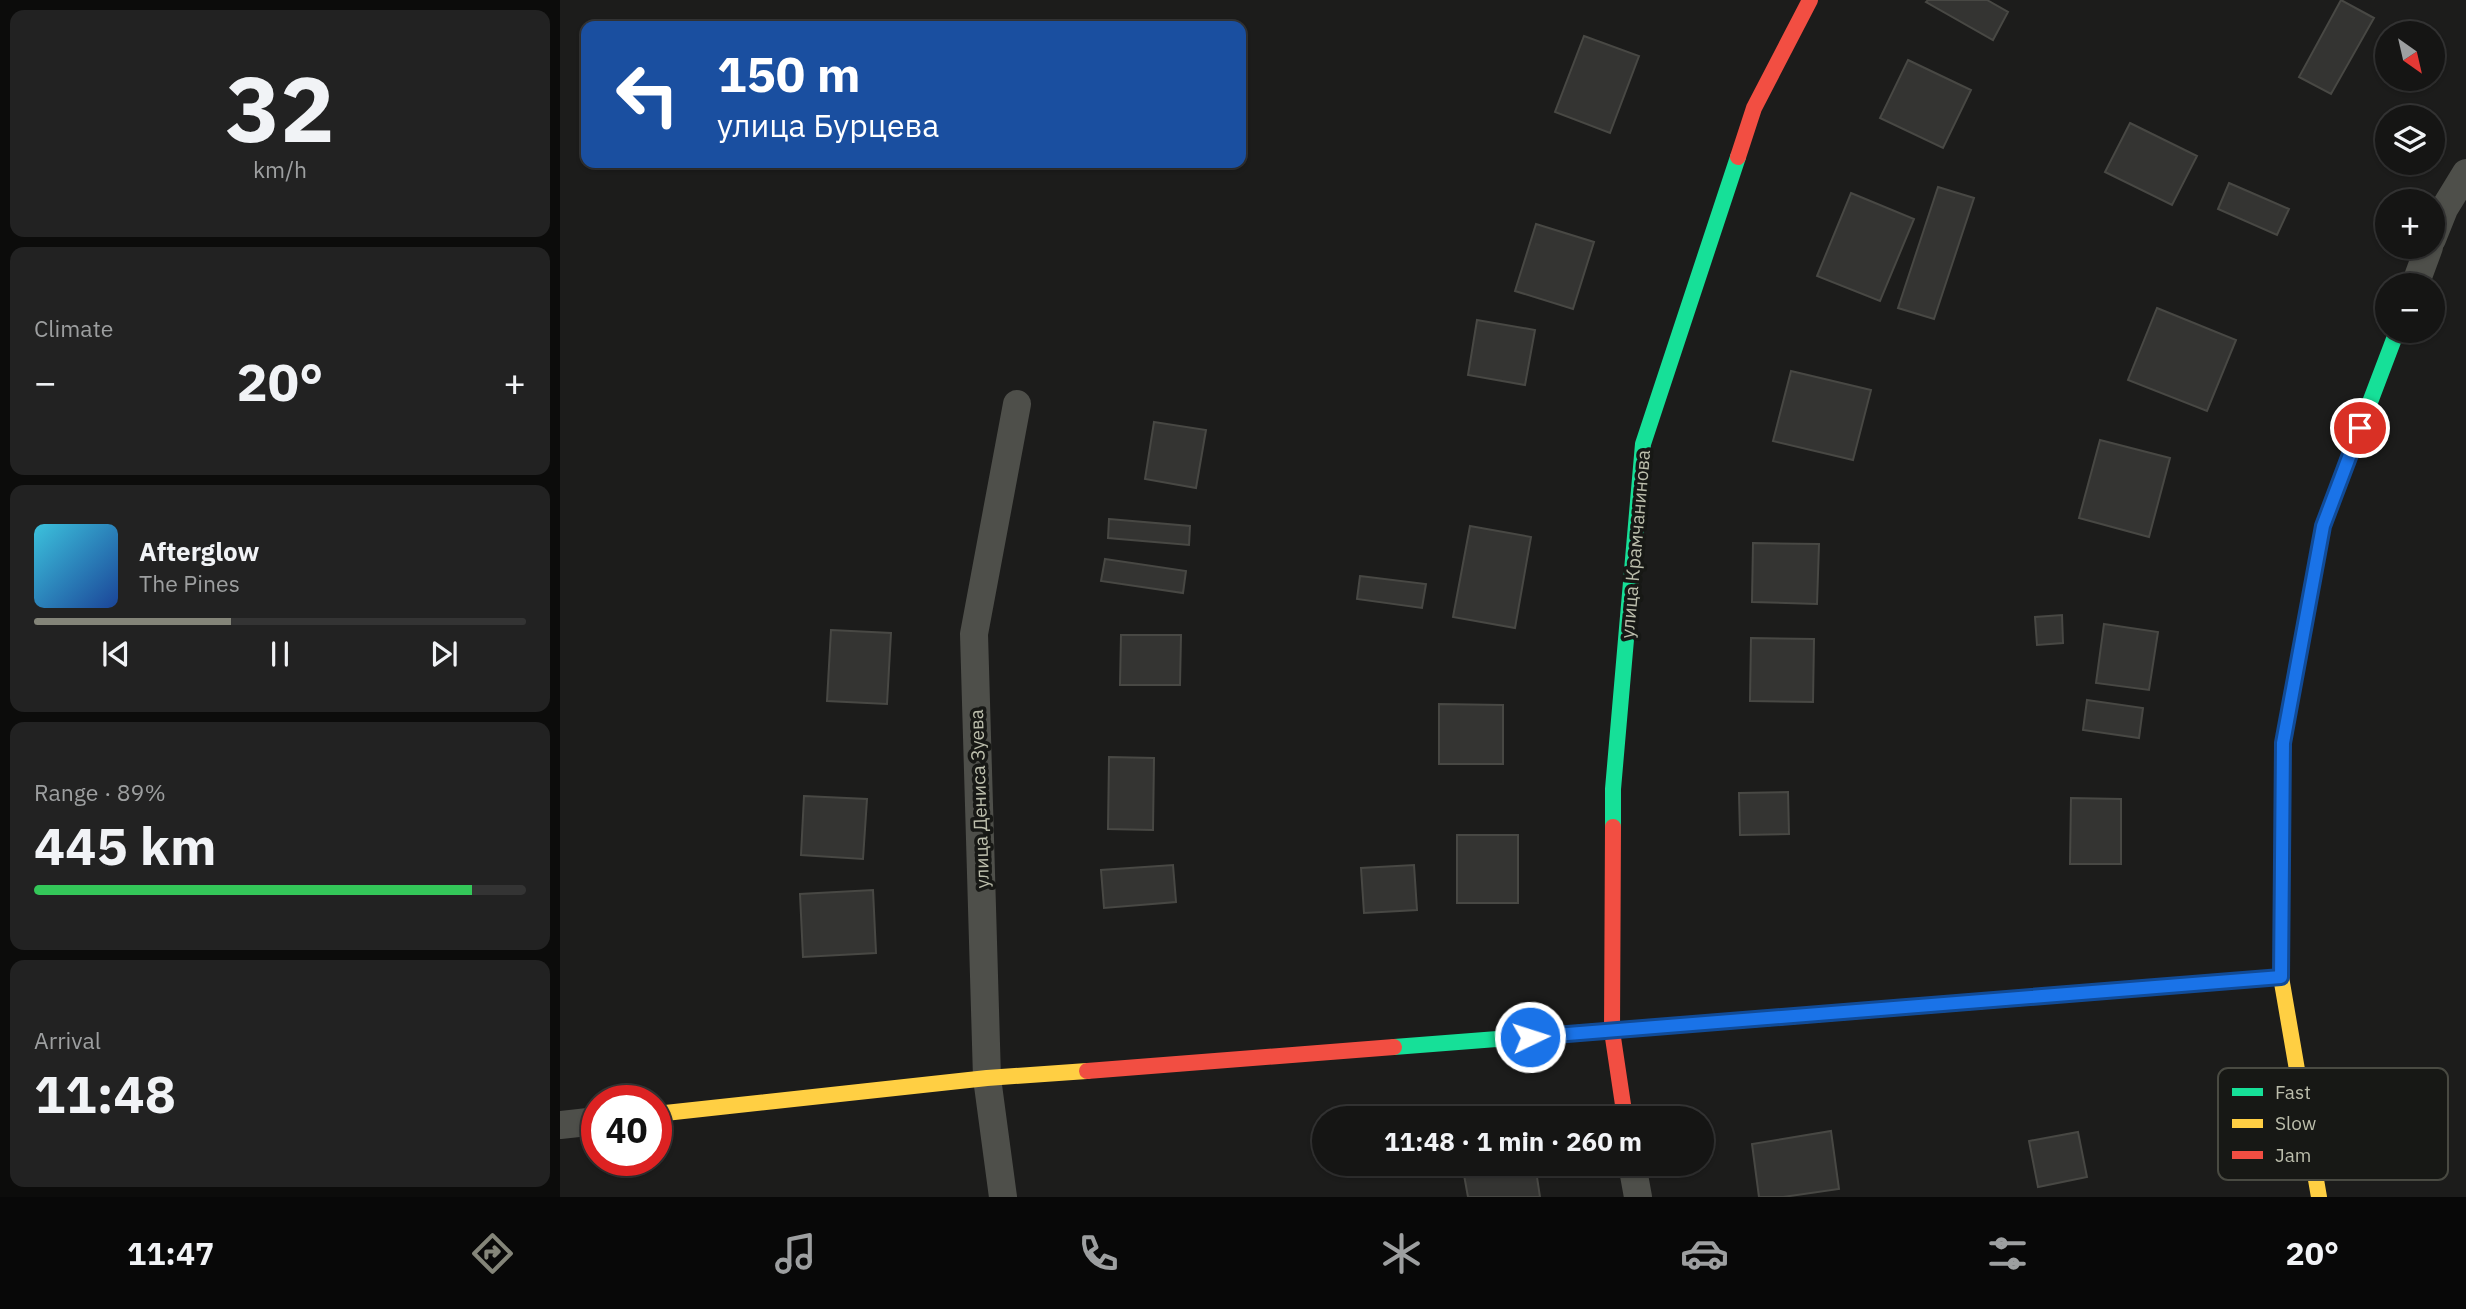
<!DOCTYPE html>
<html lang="en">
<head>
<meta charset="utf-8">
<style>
  body { margin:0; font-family:"IBM Plex Sans",sans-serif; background:#222; color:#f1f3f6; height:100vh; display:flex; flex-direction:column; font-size:26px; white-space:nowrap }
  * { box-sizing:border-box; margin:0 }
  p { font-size:23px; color:#9d9fa0 }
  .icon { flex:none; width:38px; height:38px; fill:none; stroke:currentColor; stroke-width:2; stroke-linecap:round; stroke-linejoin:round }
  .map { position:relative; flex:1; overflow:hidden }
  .side { display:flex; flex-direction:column; gap:10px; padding:10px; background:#0c0c0b; width:560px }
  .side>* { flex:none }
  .banner { position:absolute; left:21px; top:21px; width:665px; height:147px; border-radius:14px; box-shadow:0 2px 5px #0004,0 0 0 2px #343434; background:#1a4fa0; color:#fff; overflow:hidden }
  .needle { width:46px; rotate:146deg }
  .tools { position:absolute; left:1815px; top:21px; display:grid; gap:14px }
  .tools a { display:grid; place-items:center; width:70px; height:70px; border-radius:50%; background:#151514; box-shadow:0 2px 5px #0004,0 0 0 2px #343434; font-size:35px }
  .speed { position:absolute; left:21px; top:1085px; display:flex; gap:14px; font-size:35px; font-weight:700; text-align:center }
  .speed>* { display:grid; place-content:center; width:91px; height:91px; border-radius:50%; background:#151514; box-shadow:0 2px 5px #0004,0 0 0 2px #343434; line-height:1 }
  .speed .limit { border:10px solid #d22; background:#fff; color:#111 }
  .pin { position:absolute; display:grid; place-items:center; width:60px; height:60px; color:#fff; margin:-30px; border:4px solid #fff; border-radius:50%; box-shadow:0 2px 7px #0007 }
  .me { position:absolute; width:77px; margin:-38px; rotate:86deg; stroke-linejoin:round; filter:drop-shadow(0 0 5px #0008) }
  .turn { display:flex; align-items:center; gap:24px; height:147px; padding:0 21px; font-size:32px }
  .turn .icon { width:91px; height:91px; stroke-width:2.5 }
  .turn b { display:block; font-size:49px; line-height:60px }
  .big { font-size:52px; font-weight:700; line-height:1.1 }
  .side .widget { flex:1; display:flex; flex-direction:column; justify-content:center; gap:10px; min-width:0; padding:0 24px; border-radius:14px; background:#222 }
  .side .dial { align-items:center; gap:0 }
  .dial b { font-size:91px; line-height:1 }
  .song { display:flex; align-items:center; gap:21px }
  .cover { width:84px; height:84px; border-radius:10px; background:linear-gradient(135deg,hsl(190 70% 55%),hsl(220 70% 35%)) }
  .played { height:7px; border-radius:4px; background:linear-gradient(90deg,#848579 40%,#343434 40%) }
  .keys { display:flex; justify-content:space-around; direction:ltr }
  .heat { display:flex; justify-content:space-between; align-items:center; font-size:38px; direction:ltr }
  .charge { height:10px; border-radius:5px; background:linear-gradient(90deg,#34c759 89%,#343434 0) }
  .trip { position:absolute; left:752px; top:1106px; width:402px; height:70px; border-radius:35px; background:#151514; box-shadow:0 2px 5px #0004,0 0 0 2px #343434; font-weight:700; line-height:70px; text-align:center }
  .tab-bar { display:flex; height:112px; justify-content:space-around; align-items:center; background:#080808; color:#9d9fa0 }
  .tab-bar .icon { width:49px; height:49px }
  .tab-bar .selected { color:#848579 }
  .tab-bar b { font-size:32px; color:#f1f3f6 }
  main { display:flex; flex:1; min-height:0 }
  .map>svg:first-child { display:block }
</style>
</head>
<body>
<main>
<section class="side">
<div class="widget dial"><b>32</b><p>km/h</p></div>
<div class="widget"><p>Climate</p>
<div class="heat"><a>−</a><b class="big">20°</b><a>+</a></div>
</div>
<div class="widget">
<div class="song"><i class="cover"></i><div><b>Afterglow</b><p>The Pines</p></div></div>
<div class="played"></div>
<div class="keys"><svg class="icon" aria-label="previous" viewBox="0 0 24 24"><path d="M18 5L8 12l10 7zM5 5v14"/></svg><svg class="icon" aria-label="pause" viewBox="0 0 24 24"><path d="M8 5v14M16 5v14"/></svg><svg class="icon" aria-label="next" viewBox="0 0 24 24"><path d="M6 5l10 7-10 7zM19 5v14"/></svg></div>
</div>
<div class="widget"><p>Range · 89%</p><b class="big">445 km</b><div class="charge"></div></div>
<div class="widget"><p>Arrival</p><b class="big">11:48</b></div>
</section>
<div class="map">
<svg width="1906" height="1197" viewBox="0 0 1906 1197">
  <rect width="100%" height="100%" fill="#1c1c1b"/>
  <path fill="#343432" stroke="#484844" stroke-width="2" d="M1368,0H1427L1448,12L1433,40L1366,2Z
    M1781,0L1814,18L1771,94L1739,77Z
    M1024,36L1079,56L1050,133L995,112Z
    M1348,60L1411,90L1383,148L1320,118Z
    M1570,123L1637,156L1612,205L1545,172Z
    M1669,183L1729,209L1717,235L1658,209Z
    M1378,187L1414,198L1374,319L1338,308Z
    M1291,193L1354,219L1320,301L1257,276Z
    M976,224L1034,242L1013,309L955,291Z
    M1597,308L1676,340L1647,411L1568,380Z
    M917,320L975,330L965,385L908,375Z
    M1231,371L1311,390L1293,460L1213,441Z
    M594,422L646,430L636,488L585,479Z
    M1540,440L1610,458L1589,537L1519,518Z
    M549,519L630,526L629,545L548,538Z
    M910,526L971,537L955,628L893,617Z
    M1193,543L1259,544L1257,604L1192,602Z
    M545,559L626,571L623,593L541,581Z
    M800,576L866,584L862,608L797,599Z
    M1502,615L1503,643L1477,645L1475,617Z
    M1544,624L1598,632L1589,690L1536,683Z
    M271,630L331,633L327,704L267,701Z
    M561,635H621L620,685H560Z
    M1191,638L1254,639L1253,702L1190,701Z
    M1527,700L1583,708L1579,738L1523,730Z
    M879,704L943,705V764H879Z
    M549,757L594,758L593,830L548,829Z
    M1228,792L1229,834L1180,835L1179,793Z
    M244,796L307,799L303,859L241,855Z
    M1511,798L1561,799V864H1510Z
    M897,835H958V903H897Z
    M613,865L616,902L544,908L541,870Z
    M854,865L857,910L804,913L801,868Z
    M313,890L316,953L243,957L240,894Z
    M1271,1131L1279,1189L1223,1197H1199L1192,1144Z
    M1518,1132L1527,1177L1478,1187L1469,1141Z
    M902,1164H975L980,1197H908Z"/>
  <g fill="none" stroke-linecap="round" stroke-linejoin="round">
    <path stroke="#4e4f4a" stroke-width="28" d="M1872,239L1884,209L1906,173
      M1855,285L1869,247
      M0,1125L37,1121
      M1072,1164L1078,1197
      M443,1197L427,1078L414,634L457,404"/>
    <path stroke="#16e098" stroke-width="16" d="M1745,623L1763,526L1837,331
      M1053,827V789L1083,444L1178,157
      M834,1047L1211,1018"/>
    <path stroke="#ffcf43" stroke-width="16" d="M1745,623L1723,743L1721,977L1759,1197
      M1211,1018L1721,977
      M96,1114L427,1078L527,1071"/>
    <path stroke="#f24e42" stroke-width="16" d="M1178,157L1194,108L1250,0
      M1053,827L1052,1031L1065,1118
      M527,1071L834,1047"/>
  </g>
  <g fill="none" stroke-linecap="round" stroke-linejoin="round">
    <defs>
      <path id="route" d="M970,1037L1721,977L1723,743L1763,526L1800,428"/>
    </defs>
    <use href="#route" stroke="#114b97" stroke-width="18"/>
    <use href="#route" stroke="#1a73e8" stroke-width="12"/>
  </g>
  <g text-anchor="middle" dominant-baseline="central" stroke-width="7" stroke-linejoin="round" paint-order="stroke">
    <g font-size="19" fill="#bcbeac" stroke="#171815">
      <text transform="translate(1075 544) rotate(-85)">улица Крамчанинова</text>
      <text transform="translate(419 799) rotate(-92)">улица Дениса Зуева</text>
    </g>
  </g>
  <rect x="1658" y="1068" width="230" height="112" rx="10" fill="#171815" stroke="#494a42" stroke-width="2"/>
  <rect x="1672" y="1088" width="31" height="8" fill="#16e098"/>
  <rect x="1672" y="1119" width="31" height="9" fill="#ffcf43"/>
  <rect x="1672" y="1151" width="31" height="8" fill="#f24e42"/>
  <g font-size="19" fill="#bcbeac">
    <text x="1715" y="1099">Fast</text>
    <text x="1715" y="1130">Slow</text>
    <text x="1715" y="1162">Jam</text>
  </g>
</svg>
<div class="tools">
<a><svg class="needle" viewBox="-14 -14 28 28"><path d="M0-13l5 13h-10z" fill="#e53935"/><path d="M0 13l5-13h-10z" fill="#9d9fa0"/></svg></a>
<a><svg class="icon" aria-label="layers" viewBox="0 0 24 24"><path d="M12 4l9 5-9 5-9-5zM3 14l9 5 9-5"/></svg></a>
<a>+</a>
<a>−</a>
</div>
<div class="speed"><div class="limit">40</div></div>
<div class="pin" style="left:1800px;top:428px;background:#d93025"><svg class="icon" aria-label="arrive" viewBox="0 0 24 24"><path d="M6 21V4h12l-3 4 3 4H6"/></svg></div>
<svg class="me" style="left:970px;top:1037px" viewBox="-20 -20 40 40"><circle r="17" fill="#1a73e8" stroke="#fff" stroke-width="3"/><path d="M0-11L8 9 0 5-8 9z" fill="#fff"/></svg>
<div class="trip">11:48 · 1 min · 260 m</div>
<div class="banner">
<div class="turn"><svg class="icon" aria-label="left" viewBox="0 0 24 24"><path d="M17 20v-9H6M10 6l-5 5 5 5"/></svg><div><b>150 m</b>улица Бурцева</div></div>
</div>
</div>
</main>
<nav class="tab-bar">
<b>11:47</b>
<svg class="icon selected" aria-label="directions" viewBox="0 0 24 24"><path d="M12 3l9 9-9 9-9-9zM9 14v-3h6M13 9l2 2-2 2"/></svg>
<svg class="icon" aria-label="music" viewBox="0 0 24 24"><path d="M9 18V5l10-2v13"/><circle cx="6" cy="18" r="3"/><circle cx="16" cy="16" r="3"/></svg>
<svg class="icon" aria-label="phone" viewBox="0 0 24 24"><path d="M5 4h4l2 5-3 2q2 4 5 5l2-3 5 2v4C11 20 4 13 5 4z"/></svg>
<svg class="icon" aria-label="climate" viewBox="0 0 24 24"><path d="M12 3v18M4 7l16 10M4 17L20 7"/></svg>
<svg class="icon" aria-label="car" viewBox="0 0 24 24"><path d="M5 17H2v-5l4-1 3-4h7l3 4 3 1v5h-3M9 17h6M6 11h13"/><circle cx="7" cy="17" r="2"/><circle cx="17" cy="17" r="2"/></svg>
<svg class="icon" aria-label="filters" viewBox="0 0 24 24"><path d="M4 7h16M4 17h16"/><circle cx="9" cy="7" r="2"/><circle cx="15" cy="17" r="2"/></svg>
<b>20°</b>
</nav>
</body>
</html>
